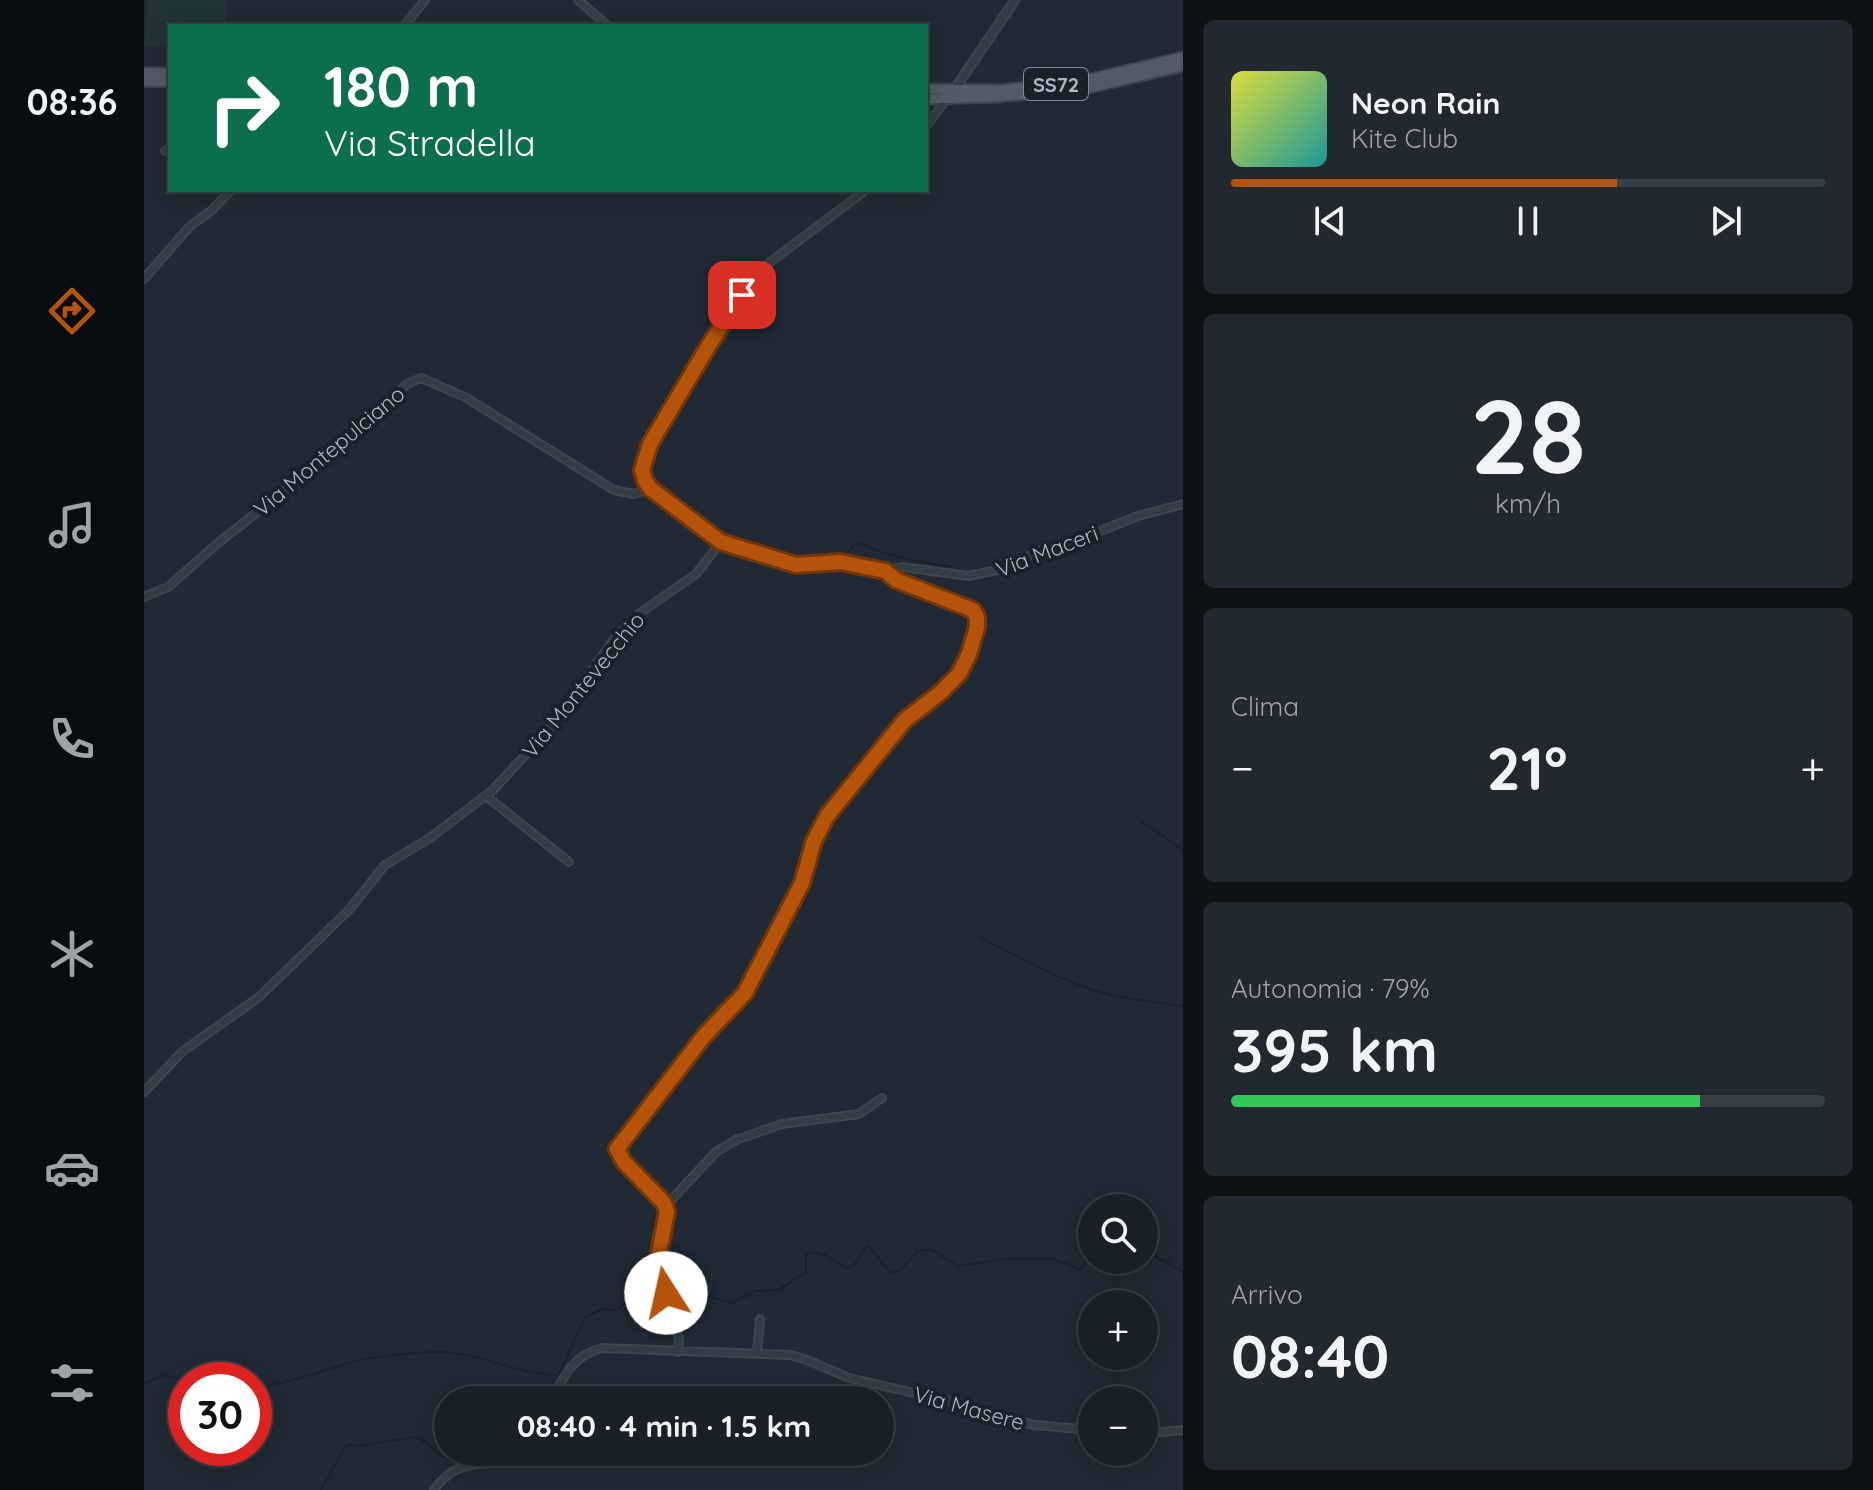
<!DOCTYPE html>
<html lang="it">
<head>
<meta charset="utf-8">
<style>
  body { margin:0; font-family:Quicksand,sans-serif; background:#22282f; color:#f1f3f6; height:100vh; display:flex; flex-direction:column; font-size:30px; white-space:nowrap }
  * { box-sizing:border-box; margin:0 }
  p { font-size:26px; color:#9fa3a7 }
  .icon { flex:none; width:44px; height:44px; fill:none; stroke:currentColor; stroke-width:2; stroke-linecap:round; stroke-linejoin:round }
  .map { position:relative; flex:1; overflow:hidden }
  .sheet { display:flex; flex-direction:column; gap:20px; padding:20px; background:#0e1215; width:690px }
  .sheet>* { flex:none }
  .guide { position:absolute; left:24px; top:24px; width:760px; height:168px; border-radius:0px; box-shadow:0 4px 20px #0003,0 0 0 2px #373e44; background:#0b6e4f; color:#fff; overflow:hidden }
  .controls { position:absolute; left:934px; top:1194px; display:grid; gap:16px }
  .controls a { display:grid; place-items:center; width:80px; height:80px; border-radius:50%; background:#192027; box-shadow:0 4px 20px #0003,0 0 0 2px #373e44; font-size:40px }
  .speed { position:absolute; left:24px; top:1362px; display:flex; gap:16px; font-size:40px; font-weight:700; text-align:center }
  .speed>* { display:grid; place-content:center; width:104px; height:104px; border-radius:50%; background:#192027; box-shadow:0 4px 20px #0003,0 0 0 2px #373e44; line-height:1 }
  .speed .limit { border:12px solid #d22; background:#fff; color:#111 }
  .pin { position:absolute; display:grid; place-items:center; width:68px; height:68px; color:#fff; margin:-34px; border-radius:16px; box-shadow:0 4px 12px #0006 }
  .me { position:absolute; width:88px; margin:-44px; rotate:350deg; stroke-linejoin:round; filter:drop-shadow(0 0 6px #0008) }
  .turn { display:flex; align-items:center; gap:28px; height:168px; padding:0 24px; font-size:36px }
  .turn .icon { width:104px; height:104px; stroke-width:2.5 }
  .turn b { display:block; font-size:56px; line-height:68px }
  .big { font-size:60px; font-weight:800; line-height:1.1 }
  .sheet .card { flex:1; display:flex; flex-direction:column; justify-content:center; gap:12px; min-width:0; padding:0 28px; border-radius:12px; background:#22282f }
  .sheet .dial { align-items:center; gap:0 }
  .dial b { font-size:104px; line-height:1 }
  .song { display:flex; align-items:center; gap:24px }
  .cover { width:96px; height:96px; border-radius:12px; background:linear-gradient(135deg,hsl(60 70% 55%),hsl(180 70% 35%)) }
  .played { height:8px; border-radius:4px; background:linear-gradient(90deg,#b45309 65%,#373e44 65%) }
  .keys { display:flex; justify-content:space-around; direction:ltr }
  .heat { display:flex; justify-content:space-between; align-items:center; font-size:44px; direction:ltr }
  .charge { height:12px; border-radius:6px; background:linear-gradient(90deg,#34c759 79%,#373e44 0) }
  .trip { position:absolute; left:290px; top:1386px; width:460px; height:80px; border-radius:40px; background:#192027; box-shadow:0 4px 20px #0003,0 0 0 2px #373e44; font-weight:800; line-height:80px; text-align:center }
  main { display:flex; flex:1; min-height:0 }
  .tab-bar { display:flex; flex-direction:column; width:144px; justify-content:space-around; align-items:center; background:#0a0d10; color:#9fa3a7 }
  .tab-bar .icon { width:56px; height:56px }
  .tab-bar .current { color:#b45309 }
  .tab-bar b { font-size:36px; color:#f1f3f6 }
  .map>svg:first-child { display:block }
</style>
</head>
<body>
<main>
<nav class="tab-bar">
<b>08:36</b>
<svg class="icon current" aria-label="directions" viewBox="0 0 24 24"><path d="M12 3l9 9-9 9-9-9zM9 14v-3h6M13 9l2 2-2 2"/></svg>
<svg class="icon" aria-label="music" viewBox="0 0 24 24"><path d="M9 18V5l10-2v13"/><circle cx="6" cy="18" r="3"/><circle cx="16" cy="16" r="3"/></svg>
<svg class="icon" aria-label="phone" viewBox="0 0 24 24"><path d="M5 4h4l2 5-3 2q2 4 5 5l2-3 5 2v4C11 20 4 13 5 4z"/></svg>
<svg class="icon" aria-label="climate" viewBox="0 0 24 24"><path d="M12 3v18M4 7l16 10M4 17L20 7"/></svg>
<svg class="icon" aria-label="car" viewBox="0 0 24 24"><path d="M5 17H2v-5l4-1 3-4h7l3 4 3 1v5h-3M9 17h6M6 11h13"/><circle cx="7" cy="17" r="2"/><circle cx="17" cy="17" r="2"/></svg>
<svg class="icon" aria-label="filters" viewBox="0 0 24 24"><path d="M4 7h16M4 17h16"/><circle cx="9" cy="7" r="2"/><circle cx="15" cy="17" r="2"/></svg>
</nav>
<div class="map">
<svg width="1039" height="1490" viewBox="0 0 1039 1490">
  <rect width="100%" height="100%" fill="#212a34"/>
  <path fill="#223436" d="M3,0H83L82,26H26V47L0,46Z"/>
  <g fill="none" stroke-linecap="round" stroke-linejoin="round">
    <path stroke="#152231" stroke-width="2" d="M638,558C661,561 680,559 703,554L710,544L714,543C745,557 776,562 809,567
      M996,820L1039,850
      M835,937C881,959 927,988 977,997C998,1001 1019,1003 1039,1006
      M1000,1253L1004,1252L1039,1272
      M966,1260L976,1272L987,1260
      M524,1284L588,1303L612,1291L634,1290L662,1272V1253C679,1250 689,1259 702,1269L710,1265L723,1246C735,1253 737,1266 748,1273L756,1270L775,1250H788L814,1266L861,1259H910L937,1270L948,1252
      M0,1383L20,1376L44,1380
      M110,1388C147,1384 180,1369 216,1360C240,1355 265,1353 290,1352C332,1350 370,1375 415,1375L441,1317L458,1309L473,1310C486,1299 500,1286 517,1285
      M403,1400L411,1384
      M177,1490L203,1444L212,1446L272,1437C285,1442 292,1454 304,1459C318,1465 362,1459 375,1452"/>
    <defs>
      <path id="minor" d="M434,0L464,26
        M260,26L281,0
        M782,127L803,98
        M21,151H26
        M0,279L45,227L68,210L87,190
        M577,542L652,565L696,562L741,571L758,567L825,576L862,568L894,551L934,540L994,516L1039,504
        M0,597L24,587L74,543L186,455L263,384L277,378L321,397L470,490L489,494L507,489
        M342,796L425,862
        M0,1092L39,1051L115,997L204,911L241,865L286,838L349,790L406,728L472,637L496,613L552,574L577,542L507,489C499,479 497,471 500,458L565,345L598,295L625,263L722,190
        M520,1203L527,1200L572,1152L592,1140L638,1124L715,1114L738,1098
        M534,1352L535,1339L515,1267L523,1212L520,1203L476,1156L473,1149L560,1036L601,993L658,883L670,841L683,816L761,720L796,693L815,674L825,654L833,627V617L829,610L752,580L741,571
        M613,1353L616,1319
        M408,1400C420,1375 430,1355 458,1348L646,1355L663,1360L705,1378L814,1403L890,1425L948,1430
        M1000,1434L1039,1430
        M290,1490C319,1449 349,1474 382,1452"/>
      <path id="tertiary" d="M810,90L871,0"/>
      <path id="primary" d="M0,73H26
        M0,81L26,82
        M782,89L858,90L943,80L1039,57
        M782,99L853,97L944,88L1039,66"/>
    </defs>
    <use href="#minor" stroke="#3d454f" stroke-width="10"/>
    <use href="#tertiary" stroke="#3d454f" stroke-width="11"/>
    <use href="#primary" stroke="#3d454f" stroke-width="13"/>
    <use href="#minor" stroke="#343c45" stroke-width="6"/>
    <use href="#tertiary" stroke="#343c45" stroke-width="7"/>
    <use href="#primary" stroke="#525b65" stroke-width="9"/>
  </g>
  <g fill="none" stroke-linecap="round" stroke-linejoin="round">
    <defs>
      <path id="route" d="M522,1293L515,1267V1253L523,1212L520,1203L480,1162L473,1149L560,1036L601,993L658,883L670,841L683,816L761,720L796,693L815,674L825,654L833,627V617L829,610L752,580L741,571L696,562L652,565L577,542L507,489L501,481L498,470L506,444L565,345L598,295"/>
    </defs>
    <use href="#route" stroke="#753606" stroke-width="20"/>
    <use href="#route" stroke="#b45309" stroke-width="14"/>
  </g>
  <g text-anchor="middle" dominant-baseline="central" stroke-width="8" stroke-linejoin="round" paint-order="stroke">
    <rect fill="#19212a" stroke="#818a94" stroke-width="2" x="880" y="68" width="64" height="32" rx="6"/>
    <g font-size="20" font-weight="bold" fill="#aeb7c2">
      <text x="912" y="84">SS72</text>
    </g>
    <g font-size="22" fill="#aeb7c2" stroke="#19212a">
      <text transform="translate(185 451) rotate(-40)">Via Montepulciano</text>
      <text transform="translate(903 551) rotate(-21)">Via Maceri</text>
      <text transform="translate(439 685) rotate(-51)">Via Montevecchio</text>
      <text transform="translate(825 1408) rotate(15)">Via Masere</text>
    </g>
  </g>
</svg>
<div class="controls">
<a><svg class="icon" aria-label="search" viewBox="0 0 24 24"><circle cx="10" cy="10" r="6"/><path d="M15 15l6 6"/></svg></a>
<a>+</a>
<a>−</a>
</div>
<div class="speed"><div class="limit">30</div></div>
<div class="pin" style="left:598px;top:295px;background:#d93025"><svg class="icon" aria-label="arrive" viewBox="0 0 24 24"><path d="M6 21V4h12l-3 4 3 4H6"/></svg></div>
<svg class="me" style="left:522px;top:1293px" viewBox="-20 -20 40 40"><circle r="19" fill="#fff"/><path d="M0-13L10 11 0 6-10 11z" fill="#b45309"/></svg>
<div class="trip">08:40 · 4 min · 1.5 km</div>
<div class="guide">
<div class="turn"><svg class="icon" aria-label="right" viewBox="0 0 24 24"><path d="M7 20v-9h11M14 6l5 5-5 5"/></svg><div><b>180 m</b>Via Stradella</div></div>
</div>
</div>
<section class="sheet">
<div class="card">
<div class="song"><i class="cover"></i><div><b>Neon Rain</b><p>Kite Club</p></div></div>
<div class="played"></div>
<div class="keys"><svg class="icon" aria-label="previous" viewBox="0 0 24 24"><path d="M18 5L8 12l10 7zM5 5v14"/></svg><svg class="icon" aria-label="pause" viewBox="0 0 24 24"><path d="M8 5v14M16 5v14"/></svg><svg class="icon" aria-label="next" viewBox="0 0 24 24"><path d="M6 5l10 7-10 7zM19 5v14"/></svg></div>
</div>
<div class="card dial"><b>28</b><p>km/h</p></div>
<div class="card"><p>Clima</p>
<div class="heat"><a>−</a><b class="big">21°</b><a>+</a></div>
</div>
<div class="card"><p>Autonomia · 79%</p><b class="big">395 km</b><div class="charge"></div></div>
<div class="card"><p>Arrivo</p><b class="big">08:40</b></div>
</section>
</main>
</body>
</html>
